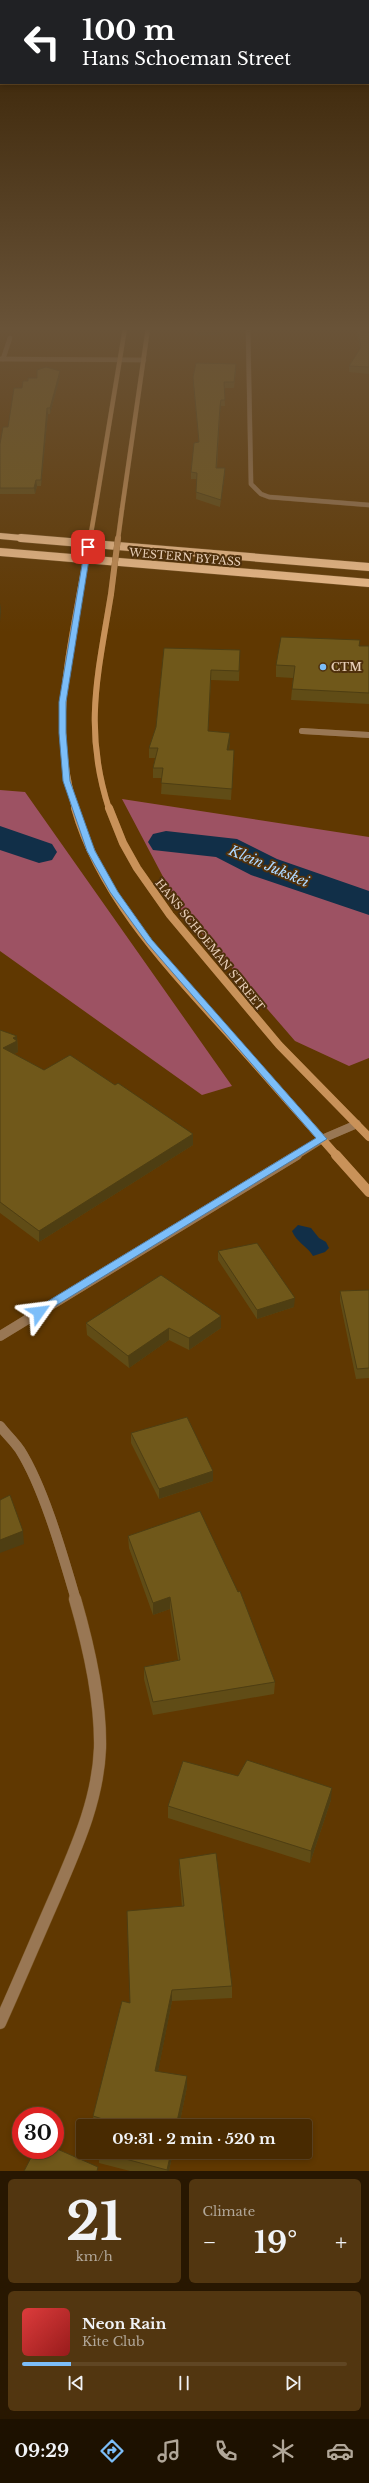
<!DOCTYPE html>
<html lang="en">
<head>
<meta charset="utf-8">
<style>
  body { margin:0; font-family:"Libre Baskerville",serif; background:#523610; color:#f1f3f6; height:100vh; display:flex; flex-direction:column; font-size:15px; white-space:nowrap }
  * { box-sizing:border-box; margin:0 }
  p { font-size:13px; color:#b1a799 }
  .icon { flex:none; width:22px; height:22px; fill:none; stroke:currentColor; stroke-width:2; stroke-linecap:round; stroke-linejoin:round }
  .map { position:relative; height:2171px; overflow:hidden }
  .side { display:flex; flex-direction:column; gap:8px; padding:8px; background:#281701; flex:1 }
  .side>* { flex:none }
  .top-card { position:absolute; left:0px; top:0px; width:369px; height:84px; box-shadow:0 2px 6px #0003,0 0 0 1px #604623; background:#202124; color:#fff; overflow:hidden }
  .speed { position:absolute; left:12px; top:2107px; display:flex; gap:8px; font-size:20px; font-weight:700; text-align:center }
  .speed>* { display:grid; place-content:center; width:52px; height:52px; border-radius:50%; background:#482a01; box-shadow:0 2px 6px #0003,0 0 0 1px #604623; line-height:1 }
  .speed .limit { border:6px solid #d22; background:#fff; color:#111 }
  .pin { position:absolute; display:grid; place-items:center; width:34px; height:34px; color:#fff; margin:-17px; border-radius:8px; box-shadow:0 2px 6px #0006 }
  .me { position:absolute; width:44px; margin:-22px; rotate:59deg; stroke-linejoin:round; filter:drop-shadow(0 0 3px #0008) }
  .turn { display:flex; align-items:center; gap:14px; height:84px; padding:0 16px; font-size:18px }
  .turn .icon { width:52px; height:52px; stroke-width:2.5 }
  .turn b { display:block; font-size:28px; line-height:34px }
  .big { font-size:30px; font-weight:800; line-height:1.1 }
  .side .widget { flex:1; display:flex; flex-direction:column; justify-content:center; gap:6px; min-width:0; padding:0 14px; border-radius:6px; background:#523610 }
  .side .dial { align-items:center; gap:0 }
  .dial b { font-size:52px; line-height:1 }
  .song { display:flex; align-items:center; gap:12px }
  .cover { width:48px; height:48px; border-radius:6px; background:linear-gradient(135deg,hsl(0 70% 55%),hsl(0 70% 35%)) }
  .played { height:4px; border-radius:2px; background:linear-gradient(90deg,#7cbef9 15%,#604623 15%) }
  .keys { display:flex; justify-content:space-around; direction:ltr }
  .heat { display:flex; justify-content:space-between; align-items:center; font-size:22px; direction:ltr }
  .side .tiles { flex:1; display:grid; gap:8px; grid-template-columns:1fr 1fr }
  .widget:last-child { grid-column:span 2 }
  .trip { position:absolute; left:76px; top:2119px; width:236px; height:40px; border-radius:4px; background:#482a01; box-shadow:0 2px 6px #0003,0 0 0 1px #604623; font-weight:800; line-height:40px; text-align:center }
  .dock { display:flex; height:64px; justify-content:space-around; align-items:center; background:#1d1100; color:#b1a799 }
  .dock .icon { width:28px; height:28px }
  .dock .selected { color:#7cbef9 }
  .dock b { font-size:18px; color:#f1f3f6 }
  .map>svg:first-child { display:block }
</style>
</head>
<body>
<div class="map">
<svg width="369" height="2171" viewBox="0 0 369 2171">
  <rect width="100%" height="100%" fill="#603801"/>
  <path fill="#9d5263" d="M0,790L25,792L232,1086L202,1095L0,951Z
    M122,799L369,837V1058L349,1066L295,1041L179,907Z"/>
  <path fill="#112f48" d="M298,1225L311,1228L319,1238L326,1242L329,1248L325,1252L313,1256C308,1247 296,1242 292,1231Z"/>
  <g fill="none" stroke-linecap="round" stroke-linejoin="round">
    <path fill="#112f48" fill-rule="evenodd" d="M0,826L52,844L57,852L52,860L39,863L0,850Z
      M166,831L237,839L277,859L369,891V915L251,875L216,857L153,850L148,842L153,834Z"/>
    <defs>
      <path id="lane" d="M3,359L10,338"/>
      <path id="street-far4" d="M248,328L251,484L261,494L269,497L369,505
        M0,359L144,360"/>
      <path id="street-far3" d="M302,731L369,735"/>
      <path id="street-far2" d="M295,1156L322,1139L357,1124"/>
      <path id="street-far1" d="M0,1336L297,1155
        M0,1426C6,1434 14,1441 20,1450C44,1488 63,1556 76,1600"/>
      <path id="street" d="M0,2023C19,1981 37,1938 56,1895C76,1848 98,1801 100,1748C101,1699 89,1647 75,1599"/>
      <path id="secondary-far3" d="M96,504L125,328
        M122,509L148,328"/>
      <path id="secondary-far2" d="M75,809C52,729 66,671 80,591
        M109,809C83,729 98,674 111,594"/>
      <path id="secondary-far1" d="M75,808C101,900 174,973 236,1042C270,1080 303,1118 337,1156
        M109,808L123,843L137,868L170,915L279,1045L369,1137"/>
      <path id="secondary" d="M336,1155L369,1192"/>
      <path id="highway-far1" d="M0,536L33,539"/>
      <path id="highway" d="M21,538L369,567
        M0,552L369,583"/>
    </defs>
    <use href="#lane" stroke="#7b5625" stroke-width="5"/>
    <use href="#street-far4" stroke="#7b5625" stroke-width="5"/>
    <use href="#street-far3" stroke="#7b5625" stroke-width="6"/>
    <use href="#street-far2" stroke="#7b5625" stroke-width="8"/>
    <use href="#street-far1" stroke="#7b5625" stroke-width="10"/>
    <use href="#street" stroke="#7b5625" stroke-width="13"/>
    <use href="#secondary-far3" stroke="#7b5625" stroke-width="5"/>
    <use href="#secondary-far2" stroke="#7b5625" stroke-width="6"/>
    <use href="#secondary-far1" stroke="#7b5625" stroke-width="8"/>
    <use href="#secondary" stroke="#7b5625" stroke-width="10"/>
    <use href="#highway-far1" stroke="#7b5625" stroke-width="7"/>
    <use href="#highway" stroke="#7b5625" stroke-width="9"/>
    <use href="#lane" stroke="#997754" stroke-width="4.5"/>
    <use href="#street-far4" stroke="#997754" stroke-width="4.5"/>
    <use href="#street-far3" stroke="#997754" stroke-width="6"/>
    <use href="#street-far2" stroke="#997754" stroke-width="8"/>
    <use href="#street-far1" stroke="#997754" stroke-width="10"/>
    <use href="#street" stroke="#997754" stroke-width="12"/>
    <use href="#secondary-far3" stroke="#c99259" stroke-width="4.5"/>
    <use href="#secondary-far2" stroke="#c99259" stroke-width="6"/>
    <use href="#secondary-far1" stroke="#c99259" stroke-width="8"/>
    <use href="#secondary" stroke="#c99259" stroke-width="10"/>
    <use href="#highway-far1" stroke="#f6c491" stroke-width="6"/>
    <use href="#highway" stroke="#f6c491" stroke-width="8"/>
    <defs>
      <path id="secondary-bridge-far1" d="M90,539L96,504
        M118,539L122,509"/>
      <path id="secondary-bridge" d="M80,591L90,538
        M111,594L118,538"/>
    </defs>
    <use href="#secondary-bridge-far1" stroke="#7b5625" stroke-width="5" stroke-linecap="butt"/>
    <use href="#secondary-bridge" stroke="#7b5625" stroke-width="6" stroke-linecap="butt"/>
    <use href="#secondary-bridge-far1" stroke="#c99259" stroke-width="4.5"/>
    <use href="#secondary-bridge" stroke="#c99259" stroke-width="6"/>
  </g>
  <path fill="#604c16" d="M191,328H221V334L197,336Z
    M357,328H369V374L349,372V366L360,349L357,332Z
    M236,370L234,388H224L225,406H221L220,413L217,468L225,474L220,507L196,499L197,479H191V472L199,443L193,383V377Z
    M60,377L50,414H48L41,486H37L35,494H0V444L8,427L22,388Z
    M359,646H369V704L291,700L293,678L276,677V665Z
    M164,648L240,650L239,681L211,680L208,731L230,733V743L229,750H234L231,800L161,794L162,778H153V768L155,758H149V748L156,727Z
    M0,1030L17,1036L18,1052L14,1054L44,1070L115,1085L193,1134V1145L39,1242L0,1213Z
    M218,1251L294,1307L257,1319L218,1260Z
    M369,1290V1378L356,1379L340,1301V1291Z
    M86,1323L221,1328L189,1350L169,1340L129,1368L87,1335Z
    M131,1433L213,1471V1481L159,1499L131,1443Z
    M128,1536L275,1682L274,1694L153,1715L144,1679V1667L178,1660L170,1609L153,1615L129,1548Z
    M238,1776L331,1800L310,1863L168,1818V1806Z
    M179,1859L232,1986V1998L172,2001L158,2071L187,2087L179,2126H94L93,2116L182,1907L179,1871Z
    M99,2152H173L169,2171H130L99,2163Z"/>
  <path fill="#4e3e12" d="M221,328V334L197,336V330Z
    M60,371V377L50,414V408Z
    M221,400V406L220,413V406Z
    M47,408L48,414L41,486V480Z
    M225,468V474L220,507L221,500Z
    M36,480L37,486L35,494L34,488Z
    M1,603V613L0,622V608Z
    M230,733V743L227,761V750Z
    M17,1036L18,1052L4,1059L3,1048L13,1038Z
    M193,1134V1145L39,1242V1231Z
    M295,1298L294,1307L257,1319V1310Z
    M221,1316V1328L189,1350V1338Z
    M169,1328V1340L129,1368L128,1356Z
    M213,1471V1481L159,1499V1489Z
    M23,1531L24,1544L0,1553V1540Z
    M170,1597V1609L153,1615V1603Z
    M332,1788L331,1800L310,1863L311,1851Z
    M172,1990V2001L156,2082L155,2071Z
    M187,2076V2087L179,2126H176Z
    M171,2152H173L169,2171H167Z"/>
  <path fill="#70581a" stroke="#4e3e12" d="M195,328H221L197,330Z
    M357,328H369V367L349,366L361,347Z
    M196,363L236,364L234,382H224L225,400H221L220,406L216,468H225L221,500L196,492L197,473L191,472L194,443L199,442L193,377Z
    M46,367L60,371L50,408H47L41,480H36L34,488H0V444L3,427H8L14,388H22L23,381H28V378H37V370Z
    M281,637L360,640L359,646H369V693L292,689L295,666L276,665Z
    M164,648L240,650L239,671L211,670L208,731L230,733L227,750H234L232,789L161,783L163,768H153L158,748H149L156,727Z
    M0,1030L17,1036L13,1038L17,1041L3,1048L44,1070L70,1055L115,1085L118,1083L193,1134L39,1231L0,1202Z
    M257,1243L295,1298L257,1310L218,1251Z
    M161,1275L221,1316L189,1338L169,1328L128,1356L86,1323Z
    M369,1290V1368L357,1369L340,1291Z
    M187,1417L213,1471L159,1489L131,1433Z
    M10,1495L23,1531L0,1540V1500Z
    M200,1511L238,1592L240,1591L275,1682L153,1702L144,1667L180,1660L170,1597L153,1603L128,1536Z
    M247,1760L332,1788L311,1851L168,1806L183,1761L238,1776Z
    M216,1853L232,1986L172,1990L155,2071L187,2076L176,2126H107L109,2121L93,2116L122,2001L130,2003L127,1911L184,1906L179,1859Z
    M55,2148L98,2167L97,2171H24L35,2150H55Z
    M99,2152H171L167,2170Z"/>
  <linearGradient id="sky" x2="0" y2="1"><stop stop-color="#351f01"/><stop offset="0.52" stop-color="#695338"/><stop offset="1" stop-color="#695338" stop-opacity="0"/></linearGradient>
  <rect width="369" height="632" fill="url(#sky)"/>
  <path fill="#7cbef9" stroke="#517ca2" d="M88,546L91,547L66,702V733L70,781L95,851L118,892L152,940L327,1139L39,1316L35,1315V1309L316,1138L147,943L110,892L87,851L63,781L59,733V702L85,547Z"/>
  <circle fill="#7cbef9" stroke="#4f300b" stroke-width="1.5" cx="323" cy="667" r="4"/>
  <g text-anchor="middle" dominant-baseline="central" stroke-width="4" stroke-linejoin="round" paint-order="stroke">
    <g font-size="11" fill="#e7ceb7" stroke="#4f300b">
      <text transform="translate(185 557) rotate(5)">WESTERN BYPASS</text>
      <text transform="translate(210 945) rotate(51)">HANS SCHOEMAN STREET</text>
    </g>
    <g font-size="11" font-weight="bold" fill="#e7ceb7" stroke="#4f300b" text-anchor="start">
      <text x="331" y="667">CTM</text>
    </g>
    <g font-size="14" font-style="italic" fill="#add8ff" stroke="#4f300b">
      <text transform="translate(269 866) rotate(23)">Klein Jukskei</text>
    </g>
  </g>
</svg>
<div class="speed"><div class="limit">30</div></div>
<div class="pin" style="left:88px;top:547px;background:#d93025"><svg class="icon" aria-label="arrive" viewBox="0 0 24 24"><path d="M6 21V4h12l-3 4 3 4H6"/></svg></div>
<svg class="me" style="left:39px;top:1312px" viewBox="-20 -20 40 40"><path d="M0-17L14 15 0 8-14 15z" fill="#7cbef9" stroke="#fff" stroke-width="4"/></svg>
<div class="trip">09:31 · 2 min · 520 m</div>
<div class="top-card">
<div class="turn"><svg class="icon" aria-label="left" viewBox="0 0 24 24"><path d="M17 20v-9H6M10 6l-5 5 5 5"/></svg><div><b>100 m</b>Hans Schoeman Street</div></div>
</div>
</div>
<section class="side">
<div class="tiles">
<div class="widget dial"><b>21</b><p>km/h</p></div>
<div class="widget"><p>Climate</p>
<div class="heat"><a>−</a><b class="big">19°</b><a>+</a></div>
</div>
<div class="widget">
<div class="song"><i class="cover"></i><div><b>Neon Rain</b><p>Kite Club</p></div></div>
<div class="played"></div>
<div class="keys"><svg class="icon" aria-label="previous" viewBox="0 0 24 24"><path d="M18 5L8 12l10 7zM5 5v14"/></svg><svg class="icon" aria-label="pause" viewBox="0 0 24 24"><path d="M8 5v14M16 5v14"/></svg><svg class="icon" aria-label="next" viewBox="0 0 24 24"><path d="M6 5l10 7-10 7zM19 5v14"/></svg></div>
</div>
</div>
</section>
<nav class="dock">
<b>09:29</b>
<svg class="icon selected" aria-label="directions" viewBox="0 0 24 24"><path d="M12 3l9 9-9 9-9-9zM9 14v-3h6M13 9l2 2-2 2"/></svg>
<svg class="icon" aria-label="music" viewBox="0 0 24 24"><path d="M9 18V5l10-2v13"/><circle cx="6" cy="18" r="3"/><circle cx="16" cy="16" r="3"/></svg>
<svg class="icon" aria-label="phone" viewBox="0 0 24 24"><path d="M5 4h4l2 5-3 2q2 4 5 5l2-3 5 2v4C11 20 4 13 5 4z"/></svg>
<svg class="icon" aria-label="climate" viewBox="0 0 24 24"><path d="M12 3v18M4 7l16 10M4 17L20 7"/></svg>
<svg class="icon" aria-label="car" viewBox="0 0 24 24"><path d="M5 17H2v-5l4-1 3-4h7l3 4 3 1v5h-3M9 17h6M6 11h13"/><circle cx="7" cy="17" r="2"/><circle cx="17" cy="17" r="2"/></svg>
</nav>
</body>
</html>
